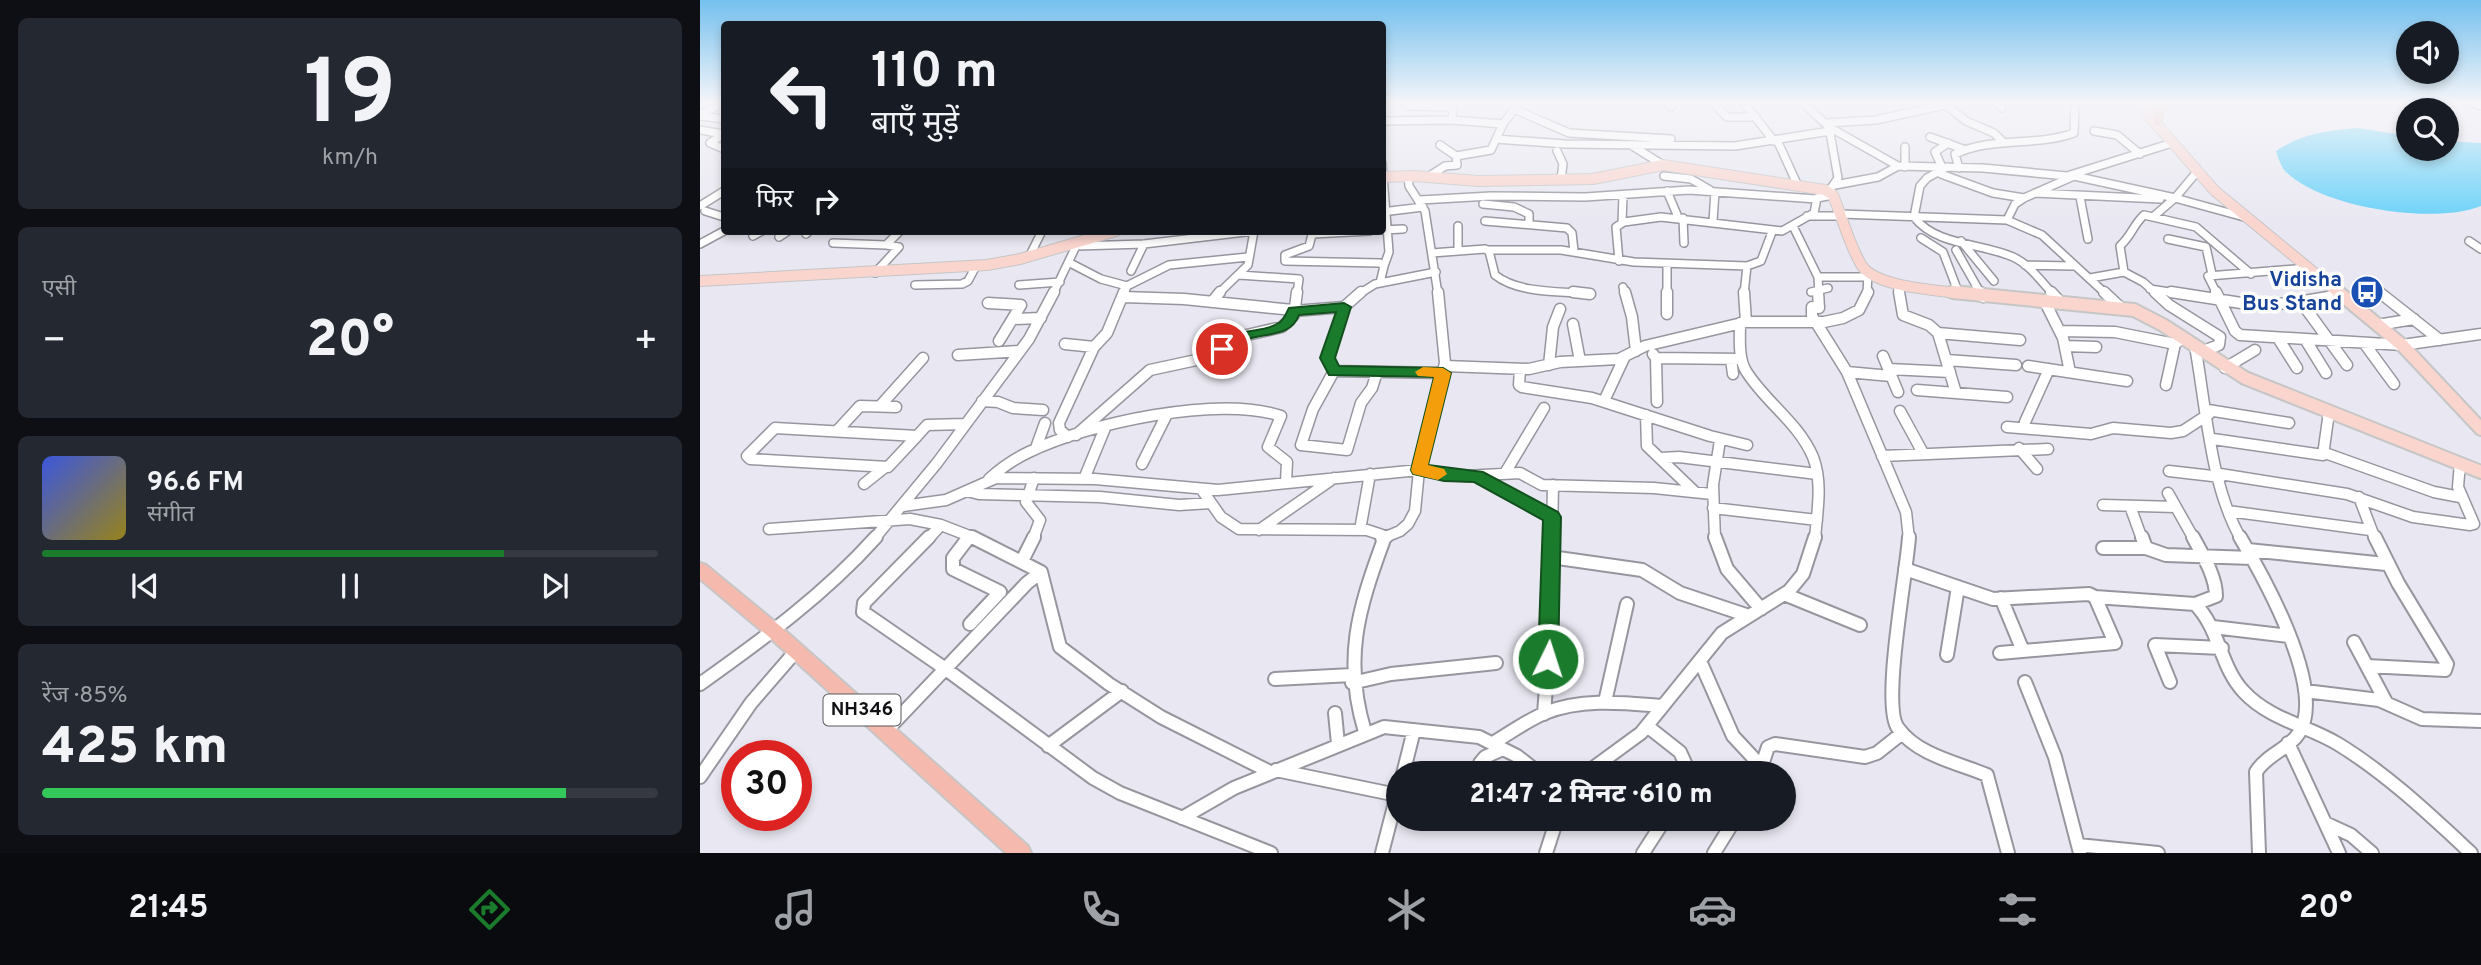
<!DOCTYPE html>
<html lang="hi">
<head>
<meta charset="utf-8">
<style>
  body { margin:0; font-family:Overpass,"Noto Sans Devanagari",sans-serif; background:#242831; color:#f1f3f6; height:100vh; display:flex; flex-direction:column; font-size:26px; white-space:nowrap }
  * { box-sizing:border-box; margin:0 }
  p { font-size:23px; color:#9ea1a6 }
  .icon { flex:none; width:38px; height:38px; fill:none; stroke:currentColor; stroke-width:2; stroke-linecap:round; stroke-linejoin:round }
  .map { position:relative; flex:1; overflow:hidden }
  .panel { display:flex; flex-direction:column; gap:18px; padding:18px; background:#0d0f14; width:700px }
  .panel>* { flex:none }
  .banner { position:absolute; left:21px; top:21px; width:665px; height:214px; border-radius:7px; box-shadow:0 4px 10px #0003; background:#171b24; color:#f1f3f6; overflow:hidden }
  .controls { position:absolute; left:1696px; top:21px; display:grid; gap:14px }
  .controls a { display:grid; place-items:center; width:63px; height:63px; border-radius:50%; background:#171b24; box-shadow:0 4px 10px #0003; font-size:35px }
  .speed { position:absolute; left:21px; top:740px; display:flex; gap:14px; font-size:35px; font-weight:700; text-align:center }
  .speed>* { display:grid; place-content:center; width:91px; height:91px; border-radius:50%; background:#171b24; box-shadow:0 4px 10px #0003; line-height:1 }
  .speed .limit { border:10px solid #d22; background:#fff; color:#111 }
  .pin { position:absolute; display:grid; place-items:center; width:60px; height:60px; color:#fff; margin:-30px; border:4px solid #fff; border-radius:50%; box-shadow:0 2px 7px #0007 }
  .me { position:absolute; width:77px; margin:-38px; rotate:4deg; stroke-linejoin:round; filter:drop-shadow(0 0 5px #0008) }
  .turn { display:flex; align-items:center; gap:24px; height:147px; padding:0 35px; font-size:32px }
  .turn .icon { width:91px; height:91px; stroke-width:2.5 }
  .turn b { display:block; font-size:49px; line-height:60px }
  .then { display:flex; align-items:center; height:66px; padding:0 35px; background:#0003; gap:14px; font-size:26px }
  .big { font-size:52px; font-weight:800; line-height:1.1 }
  .panel .tile { flex:1; display:flex; flex-direction:column; justify-content:center; gap:10px; min-width:0; padding:0 24px; border-radius:10px; background:#242831 }
  .panel .dial { align-items:center; gap:0 }
  .dial b { font-size:91px; line-height:1 }
  .song { display:flex; align-items:center; gap:21px }
  .cover { width:84px; height:84px; border-radius:10px; background:linear-gradient(135deg,hsl(230 70% 55%),hsl(50 70% 35%)) }
  .played { height:7px; border-radius:4px; background:linear-gradient(90deg,#1b7b2c 75%,#363941 75%) }
  .keys { display:flex; justify-content:space-around; direction:ltr }
  .heat { display:flex; justify-content:space-between; align-items:center; font-size:38px; direction:ltr }
  .charge { height:10px; border-radius:5px; background:linear-gradient(90deg,#34c759 85%,#363941 0) }
  .trip { position:absolute; left:686px; top:761px; width:410px; height:70px; border-radius:35px; background:#171b24; box-shadow:0 4px 10px #0003; font-weight:800; line-height:70px; text-align:center }
  .tab-bar { display:flex; height:112px; justify-content:space-around; align-items:center; background:#090b0e; color:#9ea1a6 }
  .tab-bar .icon { width:49px; height:49px }
  .tab-bar .current { color:#1b7b2c }
  .tab-bar b { font-size:32px; color:#f1f3f6 }
  main { display:flex; flex:1; min-height:0 }
  .map>svg:first-child { display:block }
</style>
</head>
<body>
<main>
<section class="panel">
<div class="tile dial"><b>19</b><p>km/h</p></div>
<div class="tile"><p>एसी</p>
<div class="heat"><a>−</a><b class="big">20°</b><a>+</a></div>
</div>
<div class="tile">
<div class="song"><i class="cover"></i><div><b>96.6 FM</b><p>संगीत</p></div></div>
<div class="played"></div>
<div class="keys"><svg class="icon" aria-label="previous" viewBox="0 0 24 24"><path d="M18 5L8 12l10 7zM5 5v14"/></svg><svg class="icon" aria-label="pause" viewBox="0 0 24 24"><path d="M8 5v14M16 5v14"/></svg><svg class="icon" aria-label="next" viewBox="0 0 24 24"><path d="M6 5l10 7-10 7zM19 5v14"/></svg></div>
</div>
<div class="tile"><p>रेंज · 85%</p><b class="big">425 km</b><div class="charge"></div></div>
</section>
<div class="map">
<svg width="1781" height="853" viewBox="0 0 1781 853">
  <rect width="100%" height="100%" fill="#e9e8f2"/>
  <path fill="#67d1f8" d="M1658,128L1708,136V149H1746L1747,141L1781,143V206C1735,225 1621,208 1585,171C1581,166 1578,158 1576,151C1603,133 1626,131 1658,128Z"/>
  <g fill="none" stroke-linecap="round" stroke-linejoin="round">
    <defs>
      <path id="minor-far2" d="M706,103L709,106L753,107L752,120
        M968,103L971,107
        M1013,103L1027,117H1056
        M1044,103L1074,141
        M1103,103L1129,127L1138,178L1129,191
        M1297,103L1302,108
        M1773,103L1781,106
        M1246,105L1266,121L1294,133L1303,142
        M814,109L869,133L971,139
        M0,115L23,103
        M0,116L24,119
        M682,121L752,120L803,124
        M1126,123L1176,120L1254,103
        M1129,127L1198,166L1283,168L1367,176L1472,143
        M0,130L23,134
        M1394,131L1417,135L1440,154
        M24,134L10,143L24,149
        M1230,137L1263,149
        M796,139L865,144L1035,146L1130,131
        M1077,140L1098,186
        M740,145L756,156
        M931,145L963,165
        M1205,147V167
        M857,151L863,164L861,179
        M682,163L689,252L684,266
        M1242,167L1235,152L1248,143
        M1247,167L1227,178L1220,186L1214,217C1236,246 1282,243 1313,257C1329,264 1341,281 1353,294
        M1259,168L1255,154C1293,136 1335,147 1374,133L1375,103
        M1241,174L1293,193L1324,198
        M708,176L709,186L725,211L738,294
        M964,176L991,179L1010,190
        M728,177L745,166L757,165L756,156L791,150L803,124L819,103
        M1135,185L1178,177L1198,166
        M967,191L978,217
        M1335,193L1460,199
        M1380,197L1388,239
        M720,200L791,196L885,197L989,190L1116,199
        M783,204L814,207L829,214V224
        M0,206L24,191
        M5,211L24,217
        M682,212L723,207
        M1141,214L1307,220L1342,235L1406,294
        M1107,216H1142
        M1454,216L1475,198L1496,173
        M983,218L984,243
        M1307,220L1315,204L1324,198L1374,176L1475,198L1544,217
        M785,221L867,228L872,233L874,251
        M1013,221L1015,192
        M922,223L923,195
        M758,226V251
        M1093,226L1118,277H1168
        M683,230L703,229
        M613,231L609,246L585,255V261L680,263L684,266L680,283
        M106,234L109,231
        M613,234L670,231
        M53,236L62,231
        M79,237L88,231
        M1221,238L1243,252L1259,294
        M1468,239L1506,247L1512,274
        M1261,241L1294,281
        M1769,241L1781,249
        M133,243L186,245
        M0,244L24,231
        M377,246L444,244L554,231
        M788,250H861L934,262L1047,266
        M1256,250L1281,294
        M732,253L785,249L789,251L795,275C819,294 861,291 890,294
        M330,255L342,231
        M919,261L916,227L924,222L961,217L1082,231L1114,213L1117,198L1133,195
        M370,263L401,279L427,286L424,294
        M967,264V294
        M1325,265L1373,266
        M431,271L444,244
        M1424,272L1443,282L1457,294
        M175,273L199,247L186,245L200,231
        M539,275L599,279L597,294
        M1118,277L1119,294
        M1390,278L1424,272L1420,246C1432,235 1433,225 1444,215L1496,227L1551,274
        M1197,284L1199,294
        M215,285L262,284L268,281L276,266
        M319,285L360,282
        M427,286L469,265L548,257
        M923,287L925,294
        M1450,289L1482,294
        M1111,292L1128,288
        M1679,292L1682,294
        M353,294L378,242
        M518,294L548,265L554,231
        M659,294L675,284L736,272
        M1044,294L1047,266L1061,261L1072,232
        M1167,294L1168,272
        M1517,294L1508,276L1607,268"/>
      <path id="minor-far1" d="M873,292L890,294
        M925,292L932,317L936,351
        M967,292V314
        M1044,292L1046,322
        M1118,292L1119,308
        M1199,292L1203,315L1229,325L1238,333L1256,393
        M1280,292L1283,297
        M1351,292L1362,304
        M1404,292L1421,308
        M1455,292L1469,305L1520,337L1519,345L1503,351
        M1471,292L1554,305L1592,303L1640,295
        M1516,292L1535,331L1540,335L1702,345L1781,334
        M1679,292L1740,340
        M423,297L484,299L593,310
        M512,302L520,292
        M1601,302L1647,365
        M288,303L321,305L299,341
        M1346,304L1363,338L1370,372
        M644,307L628,358L634,371L613,409L601,445L647,450L661,403L672,388L677,372
        M1112,307V316L1147,372L1206,512L1209,539
        M594,311L644,307L661,292
        M313,319L341,318
        M1040,323C1040,338 1038,358 1046,371C1066,403 1098,422 1113,457C1123,483 1117,512 1115,539
        M873,324L880,361
        M1677,325L1714,319
        M1360,331L1415,332L1475,344
        M1238,333L1320,340
        M1578,338L1597,368
        M1605,339L1626,373
        M1664,343L1694,384
        M365,344L394,347
        M1365,346L1396,347
        M1495,346C1506,406 1510,485 1541,539
        M953,354L956,358L957,402
        M258,355L320,351
        M1183,356L1198,392
        M956,358L1041,359
        M1031,359L1033,374
        M1247,360L1316,365
        M849,365L853,327L860,309
        M745,366L829,369L860,362L919,359L945,346L1046,322H1124L1143,318L1159,310L1168,292
        M1328,366L1427,381
        M1525,368L1555,350
        M820,369L819,385L822,387L892,398L1010,436L1047,445
        M1189,369L1250,372
        M634,371L743,373
        M1147,372L1191,376
        M1466,385L1475,344L1480,340
        M1217,390L1307,397
        M282,401L298,402L313,408L343,410
        M904,401L925,356
        M180,406L223,358
        M1508,410L1589,423
        M1200,411L1223,453
        M946,415L947,446L995,492
        M1325,422L1349,369
        M1307,427L1391,434L1413,428L1471,433L1483,431L1509,414
        M75,428L217,436L188,467L50,459L47,456Z
        M137,431L160,406L196,407
        M376,435L450,370L501,359L538,337L582,327L594,315L597,292
        M217,436L227,425L265,424
        M368,437L360,430L359,423L394,347L407,333L424,292
        M1513,439L1623,455L1629,412
        M336,448L345,423
        M1319,448L1337,469
        M1625,453L1734,492L1760,497
        M1182,456L1348,449
        M961,458L979,457L1117,474
        M442,464L466,416
        M1469,471L1521,477
        M805,473L844,408
        M1520,474L1647,494L1713,517L1770,525L1774,524L1758,487L1760,463
        M777,476L852,517
        M289,479C301,468 314,459 329,452C388,423 519,395 581,416L568,447L587,462L586,482
        M384,479L405,428
        M164,484L184,468
        M502,490L521,517L539,529L667,530L682,535L683,539
        M267,491L279,494L400,497L479,505L511,503
        M1468,493L1494,539
        M1659,497L1675,539
        M1403,505L1476,507
        M203,506L246,500L296,478L395,479L518,490L719,470L765,476L820,473L842,485L954,488L1012,494
        M1430,506L1442,539
        M1013,508L1117,520
        M1528,511L1670,530
        M69,529L210,519L241,525L277,539
        M559,530L634,478
        M660,530L670,474
        M683,538L700,531L708,524L715,511L720,460L745,363L738,292
        M174,539L237,463L329,339L354,292
        M228,539L241,525
        M268,539L270,536
        M333,539L340,520L326,502L334,478
        M852,539L853,485
        M1015,539L1013,485L1020,440"/>
      <path id="minor" d="M229,537L164,603L163,612L247,670L393,778L420,793L571,853
        M269,537L253,558V569L300,592L270,624
        M272,537L341,572L360,647L409,684L461,717L570,772
        M1015,537L1027,569L1061,609
        M1209,537C1207,571 1181,706 1198,728C1217,755 1258,763 1287,775L1308,853
        M1493,537C1502,554 1516,576 1516,596L1495,604
        M1540,537C1563,576 1627,689 1599,733C1589,749 1567,754 1556,772L1559,853
        M683,538L686,537
        M1403,548H1446L1442,537
        M1446,548L1466,555L1552,558
        M1548,550L1686,564
        M851,557L942,570L980,593L1049,616
        M323,559L334,537
        M1205,569L1293,599L1389,594L1395,597L1415,643L1300,653
        M1084,594L1160,625
        M1395,597L1495,604C1520,629 1520,667 1544,692C1569,719 1608,726 1638,744C1687,774 1729,814 1771,853
        M1301,598L1323,651
        M1513,627L1589,636
        M1654,642L1686,702
        M1247,655L1258,587
        M1000,661L1033,736L1061,766
        M1667,666L1745,670L1747,664L1698,583L1675,537
        M575,679L652,675
        M1325,682L1355,757L1380,853
        M1470,682L1455,645L1522,648
        M652,683L691,674L796,663
        M0,684C63,639 124,595 176,537
        M1605,691L1679,700L1722,719L1781,721
        M905,702L927,604
        M635,713L638,744
        M844,714L850,632L852,537
        M947,726L980,752L990,774
        M186,731L327,583L341,572
        M665,732C643,660 658,610 683,542L682,537
        M793,743C810,733 826,721 845,713C882,698 924,703 963,706
        M1588,743L1639,853
        M348,746L422,691
        M780,763L785,757L803,749
        M576,770L697,795
        M703,774L714,730
        M885,774L941,733L1022,633L1089,591L1103,574L1115,537
        M1059,774L1068,747L1075,744L1165,757L1177,753L1201,734
        M0,777L51,703L96,651
        M482,818L534,788L684,727L779,737L817,756L840,774
        M1625,823L1651,835L1672,853
        M1378,845L1458,853
        M682,853L698,791
        M846,853L857,819
        M943,853L965,819
        M1014,853L1035,819"/>
      <path id="major-far1" d="M1446,103V111L1451,118L1515,191L1640,294
        M682,177L715,176L778,181L893,179L963,165L1125,190L1133,195C1142,217 1149,245 1162,266C1177,288 1240,290 1265,294
        M0,281L287,265L320,259L416,231"/>
      <path id="major" d="M1253,292L1434,310L1463,325L1545,378L1781,472
        M1638,292L1702,345L1781,429"/>
      <path id="highway" d="M1463,103H1475L1463,111L1460,125H1454L1453,110Z
        M0,563L6,565L80,626L328,846L331,853H306L68,636L0,579Z"/>
    </defs>
    <use href="#minor-far2" stroke="#97969f" stroke-width="10"/>
    <use href="#minor-far1" stroke="#97969f" stroke-width="13"/>
    <use href="#minor" stroke="#97969f" stroke-width="16"/>
    <use href="#major-far1" stroke="#c6c6c7" stroke-width="12"/>
    <use href="#major" stroke="#c6c6c7" stroke-width="16"/>
    <use href="#highway" stroke="#c6c6c7" stroke-width="4"/>
    <use href="#minor-far2" stroke="#fff" stroke-width="7"/>
    <use href="#minor-far1" stroke="#fff" stroke-width="10"/>
    <use href="#minor" stroke="#fff" stroke-width="12"/>
    <use href="#major-far1" stroke="#fad5ce" stroke-width="10"/>
    <use href="#major" stroke="#fad5ce" stroke-width="12"/>
    <use href="#highway" fill="#f6b9ad" fill-rule="evenodd"/>
  </g>
  <linearGradient id="sky" x2="0" y2="1"><stop stop-color="#74c0ee"/><stop offset="0.46" stop-color="#f5f5f9"/><stop offset="1" stop-color="#f5f5f9" stop-opacity="0"/></linearGradient>
  <rect width="1781" height="223" fill="url(#sky)"/>
  <path fill="#1b7b2c" stroke="#12501d" stroke-width="2" d="M644,303L651,307L635,358L639,366L743,368L751,373L728,465L783,472L858,512L861,517L858,659L855,665L848,667L841,665L838,659L843,520L774,482L744,481L713,474L711,470L734,377L629,375L620,358L636,312L599,315C590,340 560,331 541,342C534,346 530,351 522,353L514,349C534,325 560,336 580,322C585,318 586,313 589,308Z"/>
  <path fill="#f59e0b" d="M723,367L743,368L751,373L728,465L744,469L747,474L738,480L713,474L711,470L734,377L718,376L715,372Z"/>
  <defs>
    <symbol id="bus-disc" viewBox="-11 -11 22 22"><circle r="9.5" fill="#1a4fb4" stroke="#fff"/><path d="M-5-6H5V4H4V6H2V4H-2V6H-4V4H-5ZM-3.5-4V0h7V-4ZM-3.5 1.2v1.5H-2V1.2ZM2 1.2v1.5H3.5V1.2Z" fill="#fff"/></symbol>
  </defs>
  <g fill-rule="evenodd">
    <use href="#bus-disc" x="1648" y="273" width="38" height="38"/>
  </g>
  <g text-anchor="middle" dominant-baseline="central" stroke-width="7" stroke-linejoin="round" paint-order="stroke">
    <rect fill="#fff" stroke="#58585a" stroke-width="2" x="123.5" y="694.5" width="77" height="31" rx="5"/>
    <g font-size="19" font-weight="bold" fill="#111014">
      <text x="162" y="710">NH346</text>
    </g>
    <g font-size="21" font-weight="bold" fill="#164399" stroke="#fff" text-anchor="end">
      <text x="1642" y="280">Vidisha<tspan x="1642" dy="24">Bus Stand</tspan></text>
    </g>
  </g>
</svg>
<div class="controls">
<a><svg class="icon" aria-label="sound" viewBox="0 0 24 24"><path d="M4 9h4l5-4v14l-5-4H4zM17 9q2 3 0 6"/></svg></a>
<a><svg class="icon" aria-label="search" viewBox="0 0 24 24"><circle cx="10" cy="10" r="6"/><path d="M15 15l6 6"/></svg></a>
</div>
<div class="speed"><div class="limit">30</div></div>
<div class="pin" style="left:522px;top:349px;background:#d93025"><svg class="icon" aria-label="arrive" viewBox="0 0 24 24"><path d="M6 21V4h12l-3 4 3 4H6"/></svg></div>
<svg class="me" style="left:848px;top:659px" viewBox="-20 -20 40 40"><circle r="17" fill="#1b7b2c" stroke="#fff" stroke-width="3"/><path d="M0-11L8 9 0 5-8 9z" fill="#fff"/></svg>
<div class="trip">21:47 · 2 मिनट · 610 m</div>
<div class="banner">
<div class="turn"><svg class="icon" aria-label="left" viewBox="0 0 24 24"><path d="M17 20v-9H6M10 6l-5 5 5 5"/></svg><div><b>110 m</b>बाएँ मुड़ें</div></div>
<div class="then">फिर<svg class="icon" aria-label="right" viewBox="0 0 24 24"><path d="M7 20v-9h11M14 6l5 5-5 5"/></svg></div>
</div>
</div>
</main>
<nav class="tab-bar">
<b>21:45</b>
<svg class="icon current" aria-label="directions" viewBox="0 0 24 24"><path d="M12 3l9 9-9 9-9-9zM9 14v-3h6M13 9l2 2-2 2"/></svg>
<svg class="icon" aria-label="music" viewBox="0 0 24 24"><path d="M9 18V5l10-2v13"/><circle cx="6" cy="18" r="3"/><circle cx="16" cy="16" r="3"/></svg>
<svg class="icon" aria-label="phone" viewBox="0 0 24 24"><path d="M5 4h4l2 5-3 2q2 4 5 5l2-3 5 2v4C11 20 4 13 5 4z"/></svg>
<svg class="icon" aria-label="climate" viewBox="0 0 24 24"><path d="M12 3v18M4 7l16 10M4 17L20 7"/></svg>
<svg class="icon" aria-label="car" viewBox="0 0 24 24"><path d="M5 17H2v-5l4-1 3-4h7l3 4 3 1v5h-3M9 17h6M6 11h13"/><circle cx="7" cy="17" r="2"/><circle cx="17" cy="17" r="2"/></svg>
<svg class="icon" aria-label="filters" viewBox="0 0 24 24"><path d="M4 7h16M4 17h16"/><circle cx="9" cy="7" r="2"/><circle cx="15" cy="17" r="2"/></svg>
<b>20°</b>
</nav>
</body>
</html>
